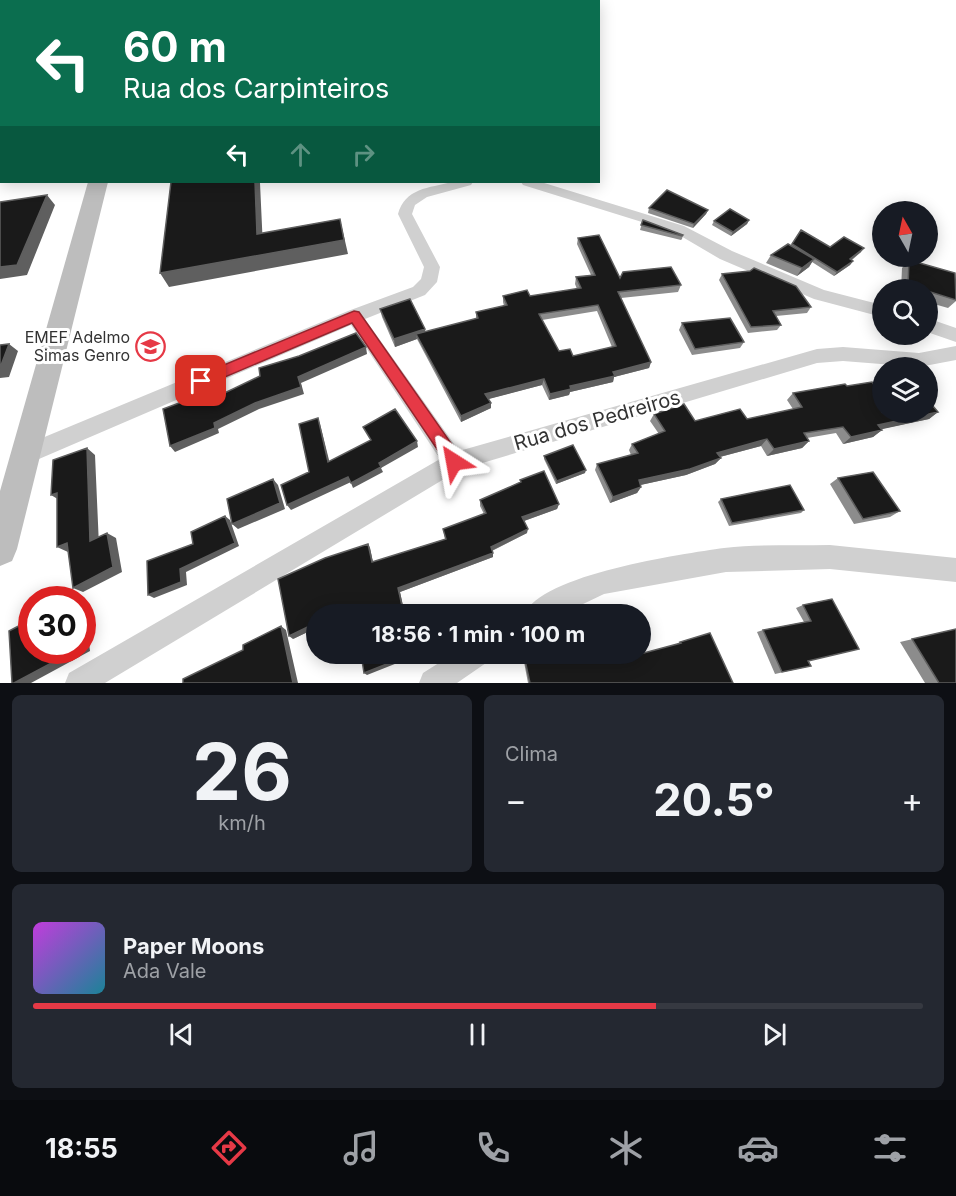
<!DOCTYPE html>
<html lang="pt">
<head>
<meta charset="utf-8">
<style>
  body { margin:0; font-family:Inter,sans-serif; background:#242831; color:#f1f3f6; height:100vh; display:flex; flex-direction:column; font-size:22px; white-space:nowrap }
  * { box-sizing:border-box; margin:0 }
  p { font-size:20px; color:#9ea1a6 }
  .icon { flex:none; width:33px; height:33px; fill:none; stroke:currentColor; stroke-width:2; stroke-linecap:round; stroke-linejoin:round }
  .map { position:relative; height:683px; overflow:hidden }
  .drawer { display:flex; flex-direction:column; gap:12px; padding:12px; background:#0d0f14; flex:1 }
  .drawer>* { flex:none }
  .top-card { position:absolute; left:0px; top:0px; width:600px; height:183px; box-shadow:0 3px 15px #0003; background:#0b6e4f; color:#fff; overflow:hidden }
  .needle { width:39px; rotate:351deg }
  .fabs { position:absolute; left:872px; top:201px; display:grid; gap:12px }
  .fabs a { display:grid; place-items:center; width:66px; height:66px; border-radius:50%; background:#171b24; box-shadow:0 3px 15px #0003; font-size:30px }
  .speed { position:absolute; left:18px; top:586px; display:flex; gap:12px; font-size:30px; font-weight:700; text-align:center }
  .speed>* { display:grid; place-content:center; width:78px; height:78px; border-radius:50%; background:#171b24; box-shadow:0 3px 15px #0003; line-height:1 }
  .speed .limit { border:9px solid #d22; background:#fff; color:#111 }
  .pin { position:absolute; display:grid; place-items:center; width:51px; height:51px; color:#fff; margin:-26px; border-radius:12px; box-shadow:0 3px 9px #0006 }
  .me { position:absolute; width:66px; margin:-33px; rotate:326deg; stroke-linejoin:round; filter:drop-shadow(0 0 4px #0008) }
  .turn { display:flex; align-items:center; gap:21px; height:126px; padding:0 24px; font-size:27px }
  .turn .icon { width:78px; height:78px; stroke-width:2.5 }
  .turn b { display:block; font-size:42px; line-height:51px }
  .lanes { display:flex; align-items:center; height:57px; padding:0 24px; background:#0003; justify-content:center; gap:30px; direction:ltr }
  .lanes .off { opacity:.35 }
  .big { font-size:45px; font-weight:700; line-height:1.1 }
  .drawer .widget { flex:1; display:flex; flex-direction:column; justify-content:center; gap:9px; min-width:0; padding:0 21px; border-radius:9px; background:#242831 }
  .drawer .dial { align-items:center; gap:0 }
  .dial b { font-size:78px; line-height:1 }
  .song { display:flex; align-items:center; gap:18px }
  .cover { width:72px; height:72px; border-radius:9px; background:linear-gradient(135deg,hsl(290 70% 55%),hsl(190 70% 35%)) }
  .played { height:6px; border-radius:3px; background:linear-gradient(90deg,#e63946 70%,#363941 70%) }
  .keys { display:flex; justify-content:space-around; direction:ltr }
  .heat { display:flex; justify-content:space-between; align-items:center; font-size:33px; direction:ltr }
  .drawer .tiles { flex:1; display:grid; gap:12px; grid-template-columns:1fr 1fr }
  .widget:last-child { grid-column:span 2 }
  .trip { position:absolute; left:306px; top:604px; width:345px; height:60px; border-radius:30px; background:#171b24; box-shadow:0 3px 15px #0003; font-weight:700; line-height:60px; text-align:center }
  .tab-bar { display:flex; height:96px; justify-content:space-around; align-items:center; background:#090b0e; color:#9ea1a6 }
  .tab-bar .icon { width:42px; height:42px }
  .tab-bar .current { color:#e63946 }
  .tab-bar b { font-size:27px; color:#f1f3f6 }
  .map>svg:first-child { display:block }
</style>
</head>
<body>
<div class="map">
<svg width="956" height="683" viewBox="0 0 956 683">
  <rect width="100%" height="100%" fill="#fff"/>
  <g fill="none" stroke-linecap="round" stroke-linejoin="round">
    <path fill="#d0d0d0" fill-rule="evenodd" d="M0,79H2V87H0Z
      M0,93H2V99H0Z
      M0,114H2V122H0Z
      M452,182H473L471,185L427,197L415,205L412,214L440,267L437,282L425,295L365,319L459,451L817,349L843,347L919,353L956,346V360L919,367L843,361L817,363L459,470L105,683H65L69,673L440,459L351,325L25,465L18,462L14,455L18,448L348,311L413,287L421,279L424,267L398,214C405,188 429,188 452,182Z
      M521,182H541L684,226L732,251L824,290L882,305V317L814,299L720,259L674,232L523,185Z
      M927,318L956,328V342L927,332Z
      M830,545L956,558V582L830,569L726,572L604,594L560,615H524C541,574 682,554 724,548C759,544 795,546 830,545Z
      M453,654H490L486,663L457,683H419L423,673Z"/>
    <path fill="#bdbdbd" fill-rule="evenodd" d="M34,0H46L47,2H35Z
      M88,182H108L17,549L12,561L0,566V491Z"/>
  </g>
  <path fill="#8c8c8c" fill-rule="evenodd" d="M649,208L708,210L706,214L693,228L648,213Z
    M643,220L683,235L682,239L681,240L640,230Z
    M749,220L747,224L731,236L712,225L714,221Z
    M801,230L830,247L861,252L852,260L853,261L850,265L834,276L812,262L809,267L797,276L766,263L771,255L791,245Z
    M578,238L620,278L681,285L678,292L621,298L651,362L649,368L614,377L613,382L570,392L569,395L549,400L542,385L488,399L491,403V408L461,422L417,339L395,347L382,317L380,309L425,329V332L476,319V312L504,306L503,302V296H530L577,289L575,284L576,277L591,275L577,244ZM597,311L612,347L573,356L559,351L542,320Z
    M909,260L956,283V301L948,308L927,302V290H901L902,268Z
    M722,274L811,307L807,313L776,316L781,325L777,330L748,333L719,280Z
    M682,323L744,342L740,348L692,355L679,330Z
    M847,386H875L938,412L929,419L881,429L882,430L873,437L843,444L836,433L807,438L809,441L802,448L767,456L761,446L720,457L721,458L715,464L686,475L640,485L641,487L637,493L610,503L595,470L597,464L631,455L629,450L632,444L659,434L650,421L654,414L695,421L747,419L793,409L787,400L793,393Z
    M544,456L585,473L556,484L544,459Z
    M838,478L900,511L890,517L854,524L830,484Z
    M520,480L559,504L557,509L524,521L527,533L492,551L493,557L400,592L405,615H316V628L293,639L368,544L370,548L373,562L445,539L443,529L484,514L480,506V500L520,482Z
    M721,499L804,510L801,513L729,526L718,502Z
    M832,599L809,661L811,666L775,674L757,632L763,630L804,622L796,608L803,605Z
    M956,629V683H925L900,642Z
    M680,642L733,683H528L524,662L525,660L585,655L640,654L675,645Z"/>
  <path fill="#5f5f5f" d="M2,128V139H0V129Z
    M255,182H268L260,183L263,248L257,234Z
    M47,195L55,205L27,275L0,279V267Z
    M708,210L706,214L693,228L694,224Z
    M340,219L348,254L169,287L160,273Z
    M749,220L747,224L731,236L733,232Z
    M864,248L861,252L847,263L850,259Z
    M814,259L809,267L797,276L802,268Z
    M853,261L850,265L834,276L837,272Z
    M425,329L426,336L416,334L417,339L395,347L394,339Z
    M9,344L18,351L9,377L0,378V368Z
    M366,347L367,354L301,383L304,394L259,409L218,429L219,433L175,452L170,446L298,377Z
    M651,362L649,368L614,377L613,382L570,392L569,395L549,400L550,394L570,386L613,372Z
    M544,379L542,385L485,400V394Z
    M491,403V408L461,422V416Z
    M938,412L929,419L869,432L878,425Z
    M318,418L320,424L331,468L328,462Z
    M882,430L873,437L843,444L851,437Z
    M767,439L761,446L712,459L717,453Z
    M417,441L418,447L381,468L383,472L353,488L351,483L379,463Z
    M809,441L802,448L767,456L774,449Z
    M87,448L95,455L99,546L90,541Z
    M721,458L715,464L686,475L636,486L639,480Z
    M586,470L585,473L556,484L557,481Z
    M348,477L351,482L291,510L287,505Z
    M273,479L278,485L285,509L238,529L232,524Z
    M641,487L637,493L610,503L613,497Z
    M57,493L61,501L51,495Z
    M559,504L557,509L521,522L522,517Z
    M225,516L230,520L239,546L186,572L187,585L154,598L148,595L180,569Z
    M528,529L527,533L491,551V547Z
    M107,533L116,538L122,572L83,592L73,588Z
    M67,543L68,552L57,547Z
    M368,544L370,548L374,567L372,562Z
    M493,553V557L400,592L405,615H404L398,588Z
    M82,602H84L90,651L31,683H14L74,651H82Z
    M316,623V628L293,639L289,636Z
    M281,626L286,630L298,683H293Z
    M330,654H340L332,657L328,655Z
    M412,654H415V656L367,675L364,673Z"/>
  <path fill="#1a1a1a" stroke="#5f5f5f" stroke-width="1.5" fill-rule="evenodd" d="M0,119L2,122V128L0,129Z
    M171,182H255L257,234L340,219L344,240L160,273Z
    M667,190L708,210L694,224L649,208Z
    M47,195L17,265L0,267V202Z
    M730,209L749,220L733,232L714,221Z
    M643,220L683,235L682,236L641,225Z
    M801,230L830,247L844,237L864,248L850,259L853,261L837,272L792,244Z
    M599,235L620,278L623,272L671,267L681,285L618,292L651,362L613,372L615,376L570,386L571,389L550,394L544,379L485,394L491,403L461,416L416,334L478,318L476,312L507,305L503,296L527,290L530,296L581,288L576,277L595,275L578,238ZM598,305L616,346L573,356L570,349L559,351L539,314Z
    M788,244L814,259L802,268L771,255Z
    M909,260L955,273L956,300L927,291V290H920L908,286Z
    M754,268L796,286L811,307L773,311L781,325L751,327L722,274L750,271Z
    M410,299L425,329L394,339L380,309Z
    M730,318L744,342L695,349L682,323Z
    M356,333L366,347L298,377L301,387L255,403L214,423L215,428L170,446L163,409L206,393L208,401L260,376L259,368L299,356Z
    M9,344L0,368V345Z
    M872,382L875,386L882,385V412H927V399L938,412L878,425L882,430L851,437L843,427L804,433L809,441L774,449L767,439L717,453L721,458L690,469L639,480L641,487L613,497L597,464L638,453L632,444L665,431L654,414L684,404L695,421L740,409L747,419L802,407L793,393L845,384L847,386Z
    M395,409L417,441L379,463L381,467L351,483L348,477L287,505L281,485L309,472L299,424L318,418L328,462L371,440L363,427Z
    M573,445L586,470L557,481L544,456Z
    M87,448L90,541L107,533L113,567L73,588L67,543L57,547V493L51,495L53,460Z
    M544,471L559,504L522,517L528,529L491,547L493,553L398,588L404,615H316V623L289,636L278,579L325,558L368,544L372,562L446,539L443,529L486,513L480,500L521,482L520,480Z
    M873,472L900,511L863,519L838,478Z
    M273,479L280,503L232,524L227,499Z
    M790,485L804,510L732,523L721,499Z
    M225,516L235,543L180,569L181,582L148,595L147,561L193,544L191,532Z
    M832,599L859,649L808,661L811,666L782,672L763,630L811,621L803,605Z
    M32,619V651H74L14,683H12L9,631Z
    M281,626L293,683H183V679L243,650V645Z
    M956,629V683H939L912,639Z
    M710,633L733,683H530L525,660L556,654H585V655L590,654H640L681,643L680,642Z
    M361,654H412L364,673Z"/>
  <path fill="#e63946" stroke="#96252e" stroke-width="1.5" d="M354,311L359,312L460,456L462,462L460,467L454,469L449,467L352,323L206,385H195L193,381L195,377Z"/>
  <defs>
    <symbol id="school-ring" viewBox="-11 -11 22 22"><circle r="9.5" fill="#fff" stroke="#e63946" stroke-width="1.5"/><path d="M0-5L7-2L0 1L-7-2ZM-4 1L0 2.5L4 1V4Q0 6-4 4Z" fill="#e63946"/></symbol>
  </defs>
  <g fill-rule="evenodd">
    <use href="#school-ring" x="134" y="330" width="33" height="33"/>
  </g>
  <g text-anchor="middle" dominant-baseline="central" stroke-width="6" stroke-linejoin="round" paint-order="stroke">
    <g font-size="16" fill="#333" stroke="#fff" text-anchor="end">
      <text x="130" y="337">EMEF Adelmo<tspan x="130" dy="18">Simas Genro</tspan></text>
    </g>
    <g font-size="20" fill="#333" stroke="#fff">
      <text transform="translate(597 420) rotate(-16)">Rua dos Pedreiros</text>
    </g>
  </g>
</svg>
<div class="fabs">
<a><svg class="needle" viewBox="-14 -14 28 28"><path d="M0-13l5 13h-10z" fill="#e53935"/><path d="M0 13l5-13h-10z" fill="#9ea1a6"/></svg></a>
<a><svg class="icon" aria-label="search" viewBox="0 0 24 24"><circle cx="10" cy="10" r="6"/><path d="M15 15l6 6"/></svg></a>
<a><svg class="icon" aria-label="layers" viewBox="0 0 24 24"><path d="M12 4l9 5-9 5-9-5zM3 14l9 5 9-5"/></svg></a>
</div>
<div class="speed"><div class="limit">30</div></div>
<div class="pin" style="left:201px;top:381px;background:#d93025"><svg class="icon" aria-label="arrive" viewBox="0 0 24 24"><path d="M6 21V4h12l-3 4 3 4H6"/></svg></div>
<svg class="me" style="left:454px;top:462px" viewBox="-20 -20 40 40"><path d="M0-17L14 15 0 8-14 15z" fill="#e63946" stroke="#fff" stroke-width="4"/></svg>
<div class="trip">18:56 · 1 min · 100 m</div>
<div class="top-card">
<div class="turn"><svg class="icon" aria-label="left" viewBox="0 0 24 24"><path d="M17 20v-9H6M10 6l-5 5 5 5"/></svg><div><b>60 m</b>Rua dos Carpinteiros</div></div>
<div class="lanes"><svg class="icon" aria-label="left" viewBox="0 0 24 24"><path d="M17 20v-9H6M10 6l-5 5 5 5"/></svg><svg class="icon off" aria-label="ahead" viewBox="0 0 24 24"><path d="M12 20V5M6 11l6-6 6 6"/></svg><svg class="icon off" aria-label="right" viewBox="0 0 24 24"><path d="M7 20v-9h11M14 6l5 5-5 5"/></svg></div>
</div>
</div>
<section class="drawer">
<div class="tiles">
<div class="widget dial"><b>26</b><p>km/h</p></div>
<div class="widget"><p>Clima</p>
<div class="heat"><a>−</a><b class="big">20.5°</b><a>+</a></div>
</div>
<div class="widget">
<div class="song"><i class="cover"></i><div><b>Paper Moons</b><p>Ada Vale</p></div></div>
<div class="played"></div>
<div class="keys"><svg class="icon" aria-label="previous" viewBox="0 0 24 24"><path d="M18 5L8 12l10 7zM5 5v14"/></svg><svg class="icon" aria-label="pause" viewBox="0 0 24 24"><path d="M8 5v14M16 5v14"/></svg><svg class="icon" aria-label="next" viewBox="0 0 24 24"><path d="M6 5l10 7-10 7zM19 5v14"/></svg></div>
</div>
</div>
</section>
<nav class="tab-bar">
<b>18:55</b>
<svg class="icon current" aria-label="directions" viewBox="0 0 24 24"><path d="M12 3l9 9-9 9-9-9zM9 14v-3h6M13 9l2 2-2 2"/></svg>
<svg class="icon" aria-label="music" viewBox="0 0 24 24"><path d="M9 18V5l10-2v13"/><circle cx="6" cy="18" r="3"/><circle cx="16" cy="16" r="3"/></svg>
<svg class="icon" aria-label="phone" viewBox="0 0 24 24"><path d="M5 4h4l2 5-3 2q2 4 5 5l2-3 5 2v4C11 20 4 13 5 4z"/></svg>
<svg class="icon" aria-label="climate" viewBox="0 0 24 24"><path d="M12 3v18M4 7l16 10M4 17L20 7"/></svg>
<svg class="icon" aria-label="car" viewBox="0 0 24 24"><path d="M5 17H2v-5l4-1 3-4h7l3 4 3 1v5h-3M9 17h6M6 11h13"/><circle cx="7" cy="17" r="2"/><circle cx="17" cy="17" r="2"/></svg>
<svg class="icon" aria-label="filters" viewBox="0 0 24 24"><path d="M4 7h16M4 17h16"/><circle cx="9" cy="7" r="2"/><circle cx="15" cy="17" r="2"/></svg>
</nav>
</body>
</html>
